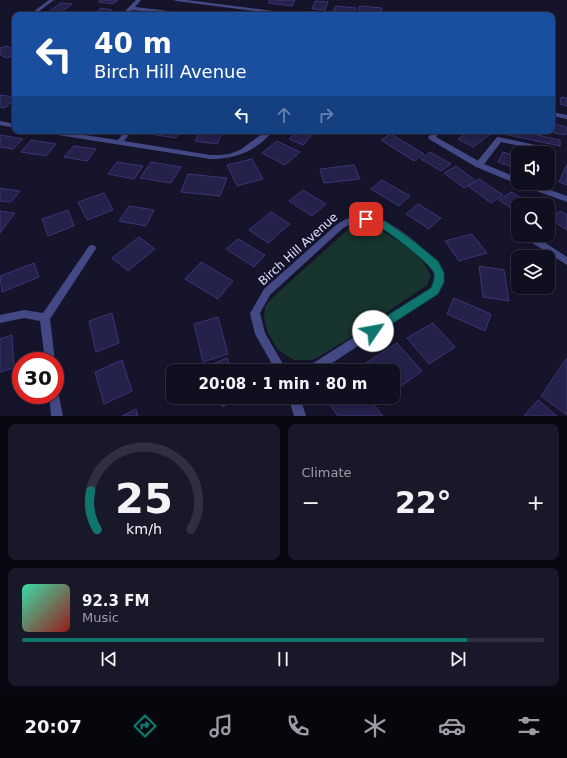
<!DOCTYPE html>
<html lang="en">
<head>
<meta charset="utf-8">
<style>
  body { margin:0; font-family:"DejaVu Sans",sans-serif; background:#191829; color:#f1f3f6; height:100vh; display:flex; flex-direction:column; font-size:15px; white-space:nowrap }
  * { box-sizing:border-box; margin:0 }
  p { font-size:13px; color:#9c9ca5 }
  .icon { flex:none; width:22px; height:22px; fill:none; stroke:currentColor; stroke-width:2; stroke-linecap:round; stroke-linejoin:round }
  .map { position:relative; height:416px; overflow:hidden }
  .side { display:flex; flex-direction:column; gap:8px; padding:8px; background:#090812; flex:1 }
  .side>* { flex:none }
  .top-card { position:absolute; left:12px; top:12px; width:543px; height:122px; border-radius:8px; box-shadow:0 2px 6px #0003,0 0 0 1px #302f3e; background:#1a4fa0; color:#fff; overflow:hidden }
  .tools { position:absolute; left:511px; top:146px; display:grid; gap:8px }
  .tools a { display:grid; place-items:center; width:44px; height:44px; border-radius:8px; background:#100f20; box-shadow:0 2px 6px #0003,0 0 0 1px #302f3e; font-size:20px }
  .speed { position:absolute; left:12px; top:352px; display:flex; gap:8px; font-size:20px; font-weight:700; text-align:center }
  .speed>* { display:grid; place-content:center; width:52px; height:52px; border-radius:50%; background:#100f20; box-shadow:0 2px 6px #0003,0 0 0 1px #302f3e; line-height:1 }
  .speed .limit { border:6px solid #d22; background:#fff; color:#111 }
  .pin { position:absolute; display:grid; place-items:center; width:34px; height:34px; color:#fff; margin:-17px; border-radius:8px; box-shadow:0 2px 6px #0006 }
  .me { position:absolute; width:44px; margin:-22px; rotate:57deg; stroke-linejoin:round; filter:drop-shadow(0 0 3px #0008) }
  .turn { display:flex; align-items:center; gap:14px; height:84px; padding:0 16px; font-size:18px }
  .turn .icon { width:52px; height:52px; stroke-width:2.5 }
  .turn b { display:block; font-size:28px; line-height:34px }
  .lanes { display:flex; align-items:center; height:38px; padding:0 16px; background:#0003; justify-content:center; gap:20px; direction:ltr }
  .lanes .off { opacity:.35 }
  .big { font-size:30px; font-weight:600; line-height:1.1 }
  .side .tile { flex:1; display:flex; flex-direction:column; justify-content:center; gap:6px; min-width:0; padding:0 14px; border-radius:8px; background:#191829 }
  .side .dial { align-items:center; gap:0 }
  .dial svg { height:104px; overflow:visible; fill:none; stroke:#302f3e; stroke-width:7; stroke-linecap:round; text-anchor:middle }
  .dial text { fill:#f1f3f6; stroke:none }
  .song { display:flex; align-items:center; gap:12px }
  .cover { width:48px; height:48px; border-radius:6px; background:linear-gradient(135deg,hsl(160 70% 55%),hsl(0 70% 35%)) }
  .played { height:4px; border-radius:2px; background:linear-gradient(90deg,#0f766e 85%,#302f3e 85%) }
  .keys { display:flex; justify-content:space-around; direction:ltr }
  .heat { display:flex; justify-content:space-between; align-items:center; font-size:22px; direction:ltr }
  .side .tiles { flex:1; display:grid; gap:8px; grid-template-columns:1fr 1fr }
  .tile:last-child { grid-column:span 2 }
  .trip { position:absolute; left:166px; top:364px; width:234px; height:40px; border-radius:8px; background:#100f20; box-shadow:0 2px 6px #0003,0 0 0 1px #302f3e; font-weight:600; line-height:40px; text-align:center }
  .dock { display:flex; height:64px; justify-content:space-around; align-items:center; background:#06060d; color:#9c9ca5 }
  .dock .icon { width:28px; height:28px }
  .dock .current { color:#0f766e }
  .dock b { font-size:18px; color:#f1f3f6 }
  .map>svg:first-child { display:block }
</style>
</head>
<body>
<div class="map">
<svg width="567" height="416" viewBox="0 0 567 416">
  <rect width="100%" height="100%" fill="#15142b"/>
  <path fill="#17342f" d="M365,223C381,229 413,249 423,262C426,267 429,272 431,276L427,285L345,341L313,360H294L278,350L268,333L264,319L265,307L272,298L353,225Z"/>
  <path fill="#24214a" stroke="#3a3574" d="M101,0H118L113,4L98,2Z
    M270,0H295L292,6L268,3Z
    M315,1L328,2L325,10L312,9Z
    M60,3L72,4L60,13L49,12Z
    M336,6L356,8L354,13L333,11Z
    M360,6L382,8L381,14L358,11Z
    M101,8L112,10L107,15H94Z
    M144,12L163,14L141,15Z
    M6,46L15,50V55L7,58L0,55V48Z
    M0,95L15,97V98L5,108L0,107Z
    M561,97L567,98V106L560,104Z
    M555,124L566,127V135L554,133Z
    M144,131H181L176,138L143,133Z
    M200,131H223L217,144L195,141Z
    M297,131H304L313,134L303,145L289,139Z
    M470,131H495L473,147L458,139Z
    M505,131H519L560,140V146L504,134Z
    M391,134L424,154L414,161L381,140Z
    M0,135L23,139L13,149L0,147Z
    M31,140L56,144L46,156L21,152Z
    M277,141L300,152L285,165L262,153Z
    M520,145L545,153L517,152Z
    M74,146L96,149L87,161L64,157Z
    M430,152L451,164L441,171L421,159Z
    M503,152L518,157V169L498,162Z
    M548,154L554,156L552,163L548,162Z
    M252,159L263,179L237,186L227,165Z
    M117,162L143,166L134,179L108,174Z
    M151,162L181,167L171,183L140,178Z
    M567,164V185L559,182Z
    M354,165L360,179L324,183L320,169Z
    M456,166L476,181L464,188L444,173Z
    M188,174L227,178L220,196L181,192Z
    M479,179L503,195L491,203L468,186Z
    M382,180L410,196L399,206L371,189Z
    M0,188L20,191L11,202L0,201Z
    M303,190L326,204L312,216L289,201Z
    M511,192L523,199L526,197L538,205H518V208L515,206L512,209L499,200Z
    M104,193L113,210L87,220L78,202Z
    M418,204L441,218L429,229L406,214Z
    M129,206L154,210L146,226L119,221Z
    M68,210L74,226L48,236L42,219Z
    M0,211L15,213L0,233Z
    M560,211L567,215V230L550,219Z
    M271,212L290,224L268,243L249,230Z
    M472,234L487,253L459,261L445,241Z
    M139,237L155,249L128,271L112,258Z
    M238,239L265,255L254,267L226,249Z
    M201,262L233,281L218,299L185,279Z
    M34,263L39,277L2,292L0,276Z
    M479,266L504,270L509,301L483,297Z
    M454,298L491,314L485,331L447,314Z
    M112,313L119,343L96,352L89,321Z
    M218,317L228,354L203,362L194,324Z
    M433,323L455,347L429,364L407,338Z
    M12,335L14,368L0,372V339Z
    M397,343L422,371L393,392V371H368L363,365Z
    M227,358L232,371H209L208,366Z
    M566,359H567V415L541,396Z
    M122,360L132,391L104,404L95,372Z
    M218,397H241L242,398L222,407Z
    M327,397H368L383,416H338L325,398Z
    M538,400L557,416H524Z
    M136,409L138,416H122Z"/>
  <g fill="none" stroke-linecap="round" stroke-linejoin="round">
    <path fill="#434985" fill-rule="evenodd" d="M497,137H499L540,146L544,148L540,150L501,142L482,167H476L475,165L476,163Z
      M516,226H518V233L513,231L512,229L513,227Z
      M522,235H533L567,257V265L523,237Z"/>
    <path fill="#434985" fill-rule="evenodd" d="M49,0H54L34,15H29Z
      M136,0H141L135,7L195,14L197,15H182L132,10L126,15H121Z
      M174,0H187L297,14L299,15H285L176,1Z
      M552,112L567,115V119L552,116Z
      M0,121L15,124V128L0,125Z
      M42,131H58L118,140L125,131H132L124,141L210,155H220L229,154L240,150L266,131H273C256,151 236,159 210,159L45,133Z
      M436,131L439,133L436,137L482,163L518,178V183H531L567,196V202L520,185L519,183H515L476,167L429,139L428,137L434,132Z
      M360,216C368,216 377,218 384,221C400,228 438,257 443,274C445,280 440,288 437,294L320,371H306L307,367L431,288C433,284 436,279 434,273C430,261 390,230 377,225C373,224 367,222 362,222C354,222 348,225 342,229L270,295L260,313L265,333L287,371H276L255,334L250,313L252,310L264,289L336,225L346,219Z
      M92,245L95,246L96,248L95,250L50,319L55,361H45L40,321L24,318L0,323V315L24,310L43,313L89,246Z
      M55,390L58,391L63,416H51L49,395H55Z
      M288,397H300L306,416H294Z"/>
  </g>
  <path fill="#0f766e" stroke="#0a4d48" d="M366,216L385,221L413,241L438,261L444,273V282L438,294L373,336L369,334L367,331L369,327L431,288C433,283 435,278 434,273C431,264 388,231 378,226C374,224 368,223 363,222L362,219Z"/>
  <g text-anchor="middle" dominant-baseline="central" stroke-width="4" stroke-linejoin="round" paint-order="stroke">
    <g font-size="12" fill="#e0e0fc" stroke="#15142b">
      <text transform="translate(298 249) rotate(-42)">Birch Hill Avenue</text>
    </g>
  </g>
</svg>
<div class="tools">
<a><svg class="icon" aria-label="sound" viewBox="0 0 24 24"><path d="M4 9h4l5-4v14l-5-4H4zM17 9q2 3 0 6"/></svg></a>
<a><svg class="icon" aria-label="search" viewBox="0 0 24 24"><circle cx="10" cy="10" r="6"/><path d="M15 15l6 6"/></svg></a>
<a><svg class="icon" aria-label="layers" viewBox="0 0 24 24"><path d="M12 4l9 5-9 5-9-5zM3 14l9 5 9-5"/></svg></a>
</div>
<div class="speed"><div class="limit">30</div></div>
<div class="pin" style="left:366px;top:219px;background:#d93025"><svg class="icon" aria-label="arrive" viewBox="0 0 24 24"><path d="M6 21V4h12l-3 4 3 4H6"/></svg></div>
<svg class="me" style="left:373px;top:331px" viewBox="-20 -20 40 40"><circle r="19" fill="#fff"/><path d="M0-13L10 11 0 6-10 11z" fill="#0f766e"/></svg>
<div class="trip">20:08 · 1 min · 80 m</div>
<div class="top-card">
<div class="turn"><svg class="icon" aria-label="left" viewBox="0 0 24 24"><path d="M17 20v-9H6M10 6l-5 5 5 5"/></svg><div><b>40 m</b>Birch Hill Avenue</div></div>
<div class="lanes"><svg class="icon" aria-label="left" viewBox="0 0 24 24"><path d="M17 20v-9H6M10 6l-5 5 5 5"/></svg><svg class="icon off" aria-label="ahead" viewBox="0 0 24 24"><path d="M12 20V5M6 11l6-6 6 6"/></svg><svg class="icon off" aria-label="right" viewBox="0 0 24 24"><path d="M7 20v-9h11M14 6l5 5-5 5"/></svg></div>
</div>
</div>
<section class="side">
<div class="tiles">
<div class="tile dial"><svg viewBox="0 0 100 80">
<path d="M14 69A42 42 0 1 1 86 69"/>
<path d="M14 69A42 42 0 0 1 9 39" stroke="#0f766e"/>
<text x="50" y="56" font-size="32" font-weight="700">25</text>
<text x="50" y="72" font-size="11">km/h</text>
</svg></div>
<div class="tile"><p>Climate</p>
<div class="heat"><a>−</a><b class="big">22°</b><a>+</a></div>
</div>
<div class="tile">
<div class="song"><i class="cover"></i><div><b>92.3 FM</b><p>Music</p></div></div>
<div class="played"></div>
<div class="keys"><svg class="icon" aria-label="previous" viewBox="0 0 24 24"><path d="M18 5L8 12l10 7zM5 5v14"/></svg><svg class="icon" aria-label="pause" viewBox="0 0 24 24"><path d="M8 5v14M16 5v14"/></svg><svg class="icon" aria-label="next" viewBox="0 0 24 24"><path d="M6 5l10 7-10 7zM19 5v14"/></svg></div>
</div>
</div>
</section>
<nav class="dock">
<b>20:07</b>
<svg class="icon current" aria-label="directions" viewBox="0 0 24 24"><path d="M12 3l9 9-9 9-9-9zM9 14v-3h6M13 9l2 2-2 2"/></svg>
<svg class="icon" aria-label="music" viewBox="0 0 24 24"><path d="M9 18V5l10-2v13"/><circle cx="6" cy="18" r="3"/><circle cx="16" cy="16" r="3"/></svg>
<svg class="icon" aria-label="phone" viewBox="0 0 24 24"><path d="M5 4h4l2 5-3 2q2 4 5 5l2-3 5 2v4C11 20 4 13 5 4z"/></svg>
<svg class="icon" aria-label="climate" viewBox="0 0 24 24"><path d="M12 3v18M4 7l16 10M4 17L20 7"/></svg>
<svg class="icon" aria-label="car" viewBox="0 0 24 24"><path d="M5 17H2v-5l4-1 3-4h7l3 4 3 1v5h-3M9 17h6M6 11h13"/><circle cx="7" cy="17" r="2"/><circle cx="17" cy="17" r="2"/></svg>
<svg class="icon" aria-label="filters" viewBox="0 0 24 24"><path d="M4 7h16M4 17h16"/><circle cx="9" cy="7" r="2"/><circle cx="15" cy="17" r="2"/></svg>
</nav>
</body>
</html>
